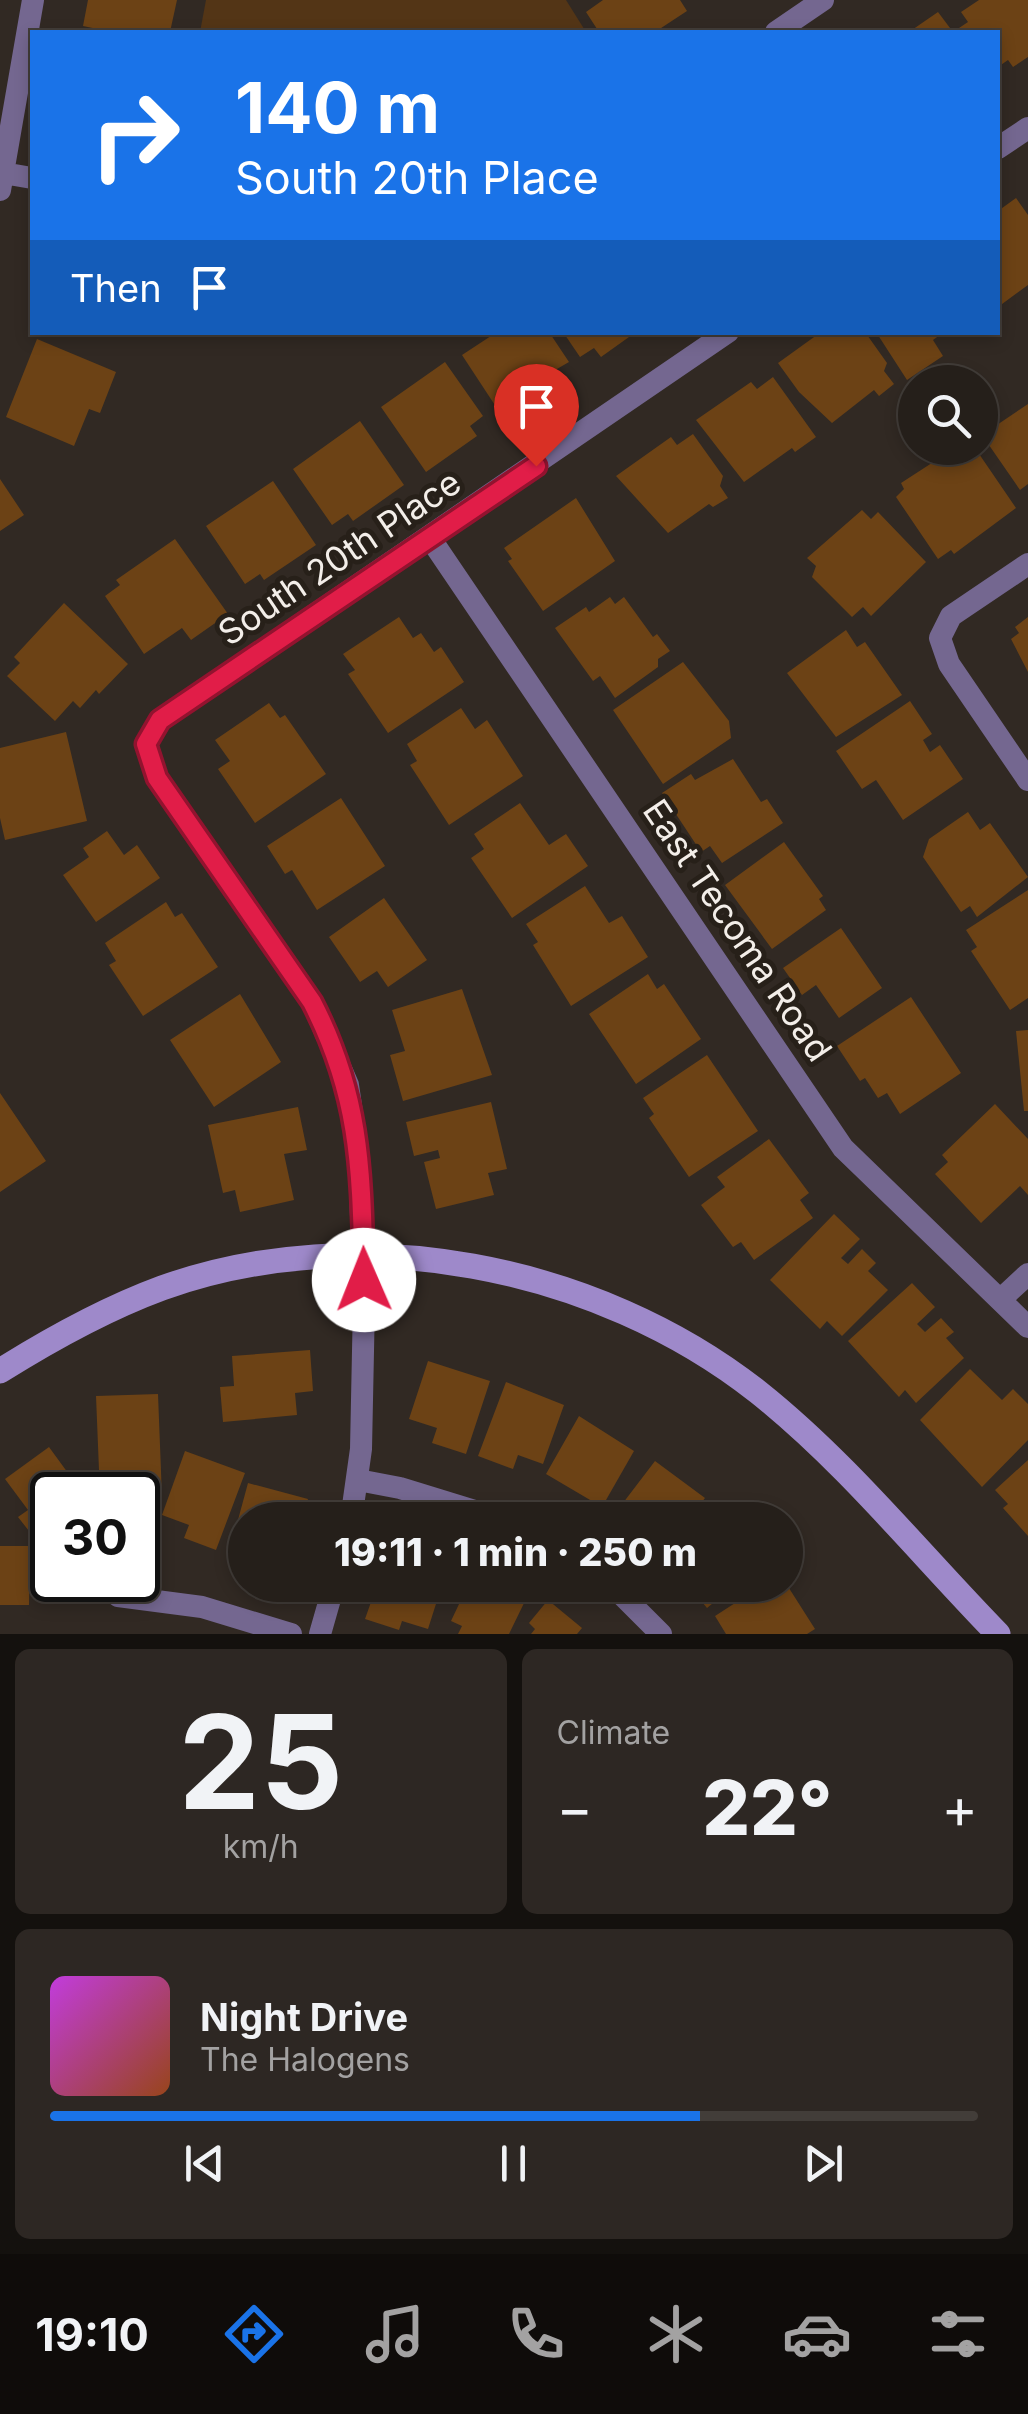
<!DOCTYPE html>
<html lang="en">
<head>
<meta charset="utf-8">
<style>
  body { margin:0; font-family:Inter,sans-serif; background:#2d2723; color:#f1f3f6; height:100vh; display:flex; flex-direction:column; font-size:38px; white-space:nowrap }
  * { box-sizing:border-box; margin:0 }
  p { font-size:32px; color:#a3a2a2 }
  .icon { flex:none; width:55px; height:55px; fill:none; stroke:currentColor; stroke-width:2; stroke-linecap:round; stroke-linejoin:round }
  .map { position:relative; height:1634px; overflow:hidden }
  .drawer { display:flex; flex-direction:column; gap:15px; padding:15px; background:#14110e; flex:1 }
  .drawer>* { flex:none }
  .top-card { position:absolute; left:30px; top:30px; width:970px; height:305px; border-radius:0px; box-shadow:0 5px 15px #0003,0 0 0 2px #423d39; background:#1a73e8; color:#fff; overflow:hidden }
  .buttons { position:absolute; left:898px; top:365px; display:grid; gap:20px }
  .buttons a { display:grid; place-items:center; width:100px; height:100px; border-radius:50%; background:#251f1a; box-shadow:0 5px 15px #0003,0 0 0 2px #423d39; font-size:50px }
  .speed { position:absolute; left:30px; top:1472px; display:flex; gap:20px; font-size:50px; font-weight:700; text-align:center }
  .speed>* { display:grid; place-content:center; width:130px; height:130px; border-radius:50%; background:#251f1a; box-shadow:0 5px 15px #0003,0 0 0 2px #423d39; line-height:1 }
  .speed .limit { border:5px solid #111; border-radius:15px; background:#fff; color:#111 }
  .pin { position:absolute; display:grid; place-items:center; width:85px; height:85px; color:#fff; margin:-102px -42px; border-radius:50% 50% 50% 0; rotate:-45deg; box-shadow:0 0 10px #0007 }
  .pin .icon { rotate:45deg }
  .me { position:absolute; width:110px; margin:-55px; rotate:359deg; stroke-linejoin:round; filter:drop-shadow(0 0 8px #0008) }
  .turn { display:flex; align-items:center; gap:35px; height:210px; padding:0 40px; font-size:45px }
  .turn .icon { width:130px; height:130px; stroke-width:2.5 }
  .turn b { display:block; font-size:70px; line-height:85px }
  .then { display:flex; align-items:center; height:95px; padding:0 40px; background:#0003; gap:20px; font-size:38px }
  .big { font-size:75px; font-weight:800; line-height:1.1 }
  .drawer .widget { flex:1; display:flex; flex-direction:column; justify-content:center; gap:15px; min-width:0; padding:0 35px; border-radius:15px; background:#2d2723 }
  .drawer .dial { align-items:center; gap:0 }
  .dial b { font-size:130px; line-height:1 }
  .song { display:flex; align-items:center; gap:30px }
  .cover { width:120px; height:120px; border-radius:15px; background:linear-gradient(135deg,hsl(290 70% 55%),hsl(20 70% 35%)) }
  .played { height:10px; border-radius:5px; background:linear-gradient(90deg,#1a73e8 70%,#423d39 70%) }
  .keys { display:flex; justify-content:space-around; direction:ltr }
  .heat { display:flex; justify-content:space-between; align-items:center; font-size:55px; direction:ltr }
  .drawer .tiles { flex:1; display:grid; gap:15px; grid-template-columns:1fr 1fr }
  .widget:last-child { grid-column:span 2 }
  .trip { position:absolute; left:228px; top:1502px; width:575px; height:100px; border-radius:50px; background:#251f1a; box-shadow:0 5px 15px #0003,0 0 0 2px #423d39; font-weight:800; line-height:100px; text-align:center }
  .tab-bar { display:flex; height:160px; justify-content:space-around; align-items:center; background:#0f0c0a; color:#a3a2a2 }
  .tab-bar .icon { width:70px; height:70px }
  .tab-bar .current { color:#1a73e8 }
  .tab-bar b { font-size:45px; color:#f1f3f6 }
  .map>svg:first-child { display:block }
</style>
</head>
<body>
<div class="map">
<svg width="1028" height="1634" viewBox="0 0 1028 1634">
  <rect width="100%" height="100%" fill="#312923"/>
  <path fill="#533516" d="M206,0H566L586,32H200Z"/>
  <path fill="#6c4215" d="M88,0H177L170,32H112L83,26Z
    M603,0H680L687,11L655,32H599L586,12Z
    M979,0H1028V57L1013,67L1008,60L998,67V32H962L959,28L968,22L961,12Z
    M938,12L953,32H909Z
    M1016,198L1028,215V285L998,307V211Z
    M497,332H549L569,362L550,373L557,384L504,419L462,355Z
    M563,332H636L601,357L594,348L580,357Z
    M821,332H865L887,363L884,371L894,384L879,396L874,390L832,423L799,392L778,363Z
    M876,332H944L933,340L943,356L907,380Z
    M37,339L116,372L100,413L89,409L74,446L6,417Z
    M445,362L483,416L470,426L477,436L426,472L381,407Z
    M773,377L816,437L795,452L792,448L744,482L696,420L751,382L757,389Z
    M1028,404V484L1020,490L982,435Z
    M360,421L404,485L353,521L348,514L332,525L293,469Z
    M693,434L723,476L720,486L728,498L713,507L709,504L668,533L616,476L671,437L677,445Z
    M955,448H975L1016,508L954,554L951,550L938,559L896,497L904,489L901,483Z
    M0,479L24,515L0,531Z
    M273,481L316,545L264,580L260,574L245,584L206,526Z
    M576,498L615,561L543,611L508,561L512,559L504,548Z
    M862,510L871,519L878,512L926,562L871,616L863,607L852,617L812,577L816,566L807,558Z
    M175,539L228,614L191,640L182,628L144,654L105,596L120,585L116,580Z
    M610,597L615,604L624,597L653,637L657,634L670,651L658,659V667L615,698L600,676L593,681L555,628L586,607L589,612Z
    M64,603L128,664L99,694L96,690L80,708L73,701L55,721L7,676L20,663L14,657Z
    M399,617L413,638L421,633L434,652L441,647L464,682L388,733L348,674L355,670L343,654Z
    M1028,617V672L1011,639L1019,633L1015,627Z
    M846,630L857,647L865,642L902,695L836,737L787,673Z
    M683,662L729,721L731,738L663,784L613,710Z
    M910,701L932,734L923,740L930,752L940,745L963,779L903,820L876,780L862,789L836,751Z
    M269,703L280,718L285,715L326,774L255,823L218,769L230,761L215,740Z
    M461,708L475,729L487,720L523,776L449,825L410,765L417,761L407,744Z
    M66,732L87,821L5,840L0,818V748Z
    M733,759L761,802L767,799L783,823L722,863L710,846L701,852L662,793L691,774L695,780Z
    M341,798L385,866L317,910L292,870L285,874L267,846Z
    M520,803L549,845L566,834L588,866L512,918L471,858L484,849L474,834Z
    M968,812L980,830L990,823L1028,877L977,917L970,906L961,912L923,857L929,839Z
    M107,831L124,855L137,845L160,878L96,922L63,875L89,857L83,848Z
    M784,842L823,896L819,899L826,910L772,949L725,885Z
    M585,886L609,923L622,916L648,957L571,1006L533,945L538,942L526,924Z
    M1028,890V998L1010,1010L971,951L977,947L966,930Z
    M384,898L427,960L388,987L377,971L360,982L329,937Z
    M166,902L175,917L182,913L218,967L143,1016L109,965L116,961L105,943Z
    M841,928L882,988L839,1018L816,985L802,995L783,968Z
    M648,974L657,989L664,984L701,1039L636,1084L589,1014Z
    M462,989L492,1075L403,1101L390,1055L405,1051L392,1010Z
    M240,994L281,1062L214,1107L170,1040Z
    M911,997L961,1073L900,1114L887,1093L878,1098L865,1078L860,1081L837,1046Z
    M1028,1030V1111H1024L1016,1031Z
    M707,1055L758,1131L689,1177L649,1118L654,1114L643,1098Z
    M0,1093L46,1161L0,1192Z
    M491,1102L507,1169L488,1173L494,1195L436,1209L424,1162L440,1158L438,1150L414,1156L406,1122Z
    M995,1104L1028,1139V1195L1020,1186L981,1223L935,1174L948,1162L942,1155Z
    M298,1107L307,1150L284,1154L294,1200L240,1212L235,1190L223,1193L208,1125Z
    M769,1139L809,1193L800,1200L813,1218L754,1260L741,1242L733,1247L701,1205L725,1187L717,1177Z
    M834,1214L860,1239L841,1258L848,1264L862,1249L876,1263L868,1271L888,1290L842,1336L827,1321L820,1329L770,1280Z
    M912,1283L935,1307L917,1324L925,1332L941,1318L954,1332L946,1338L964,1358L916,1403L905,1390L899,1397L848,1341Z
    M310,1350L313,1391L295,1393L297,1415L223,1422L220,1387L234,1386L232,1356Z
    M428,1361L490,1381L466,1454L432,1443L437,1428L409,1419Z
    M970,1369L1002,1400L1013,1389L1028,1404V1440L982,1487L920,1420Z
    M506,1382L564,1405L543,1464L518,1455L513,1469L478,1456Z
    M158,1394L162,1497L100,1495L96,1396Z
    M579,1416L634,1451L602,1507L546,1474Z
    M49,1447L84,1495H52V1528L36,1540L18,1517L28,1510L5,1479Z
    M185,1451L245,1473L216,1550L184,1538L189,1525L162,1515Z
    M1028,1460V1536L1003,1508L1008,1504L995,1490Z
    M655,1461L705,1498L688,1520H610Z
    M248,1483L308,1499L302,1520H245V1546L232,1542Z
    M0,1546H30L29,1605H0Z
    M377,1585H442L428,1629L402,1621L399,1630L365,1619Z
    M468,1585H519L516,1593L526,1599L509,1634H458L462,1626L451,1621Z
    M688,1585H735L707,1608Z
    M763,1585H787L815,1629L807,1634H726L715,1616Z
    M548,1600L582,1628L577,1634H531L535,1629L529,1623Z"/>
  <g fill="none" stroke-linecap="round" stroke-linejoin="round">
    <path stroke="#746790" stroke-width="22" d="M776,32L823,0
      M998,148L1028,128
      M3,173L32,178
      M0,190L33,0
      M430,538L843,1148L1028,1327
      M1028,564L951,616L940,638L949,664L1028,780
      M1001,1299L1028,1274
      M358,1480L400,1488L504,1520
      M351,1520L361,1449L364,1302L359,1160L348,1085L312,1002L157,777L147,744L160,720L728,332
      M612,1585L661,1634
      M118,1596L202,1607L291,1634
      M320,1634L334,1585"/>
    <path stroke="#9e89ca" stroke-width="25" d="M0,1371C51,1339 105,1309 162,1288C357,1218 597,1265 758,1392C846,1462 919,1553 998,1634"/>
  </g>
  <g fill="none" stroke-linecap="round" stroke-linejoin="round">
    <defs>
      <path id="route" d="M364,1280C361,1174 362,1099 312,1002L157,778L146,744L160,720L536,466"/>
    </defs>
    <use href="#route" stroke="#92132f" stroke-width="25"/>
    <use href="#route" stroke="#e11d48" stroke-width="18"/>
  </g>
  <g text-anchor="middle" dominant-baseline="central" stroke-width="10" stroke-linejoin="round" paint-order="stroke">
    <g font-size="35" fill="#f3eee9" stroke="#272019">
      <text transform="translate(339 557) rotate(-34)">South 20th Place</text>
      <text transform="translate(738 930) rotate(56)">East Tecoma Road</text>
    </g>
  </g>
</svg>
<div class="buttons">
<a><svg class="icon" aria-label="search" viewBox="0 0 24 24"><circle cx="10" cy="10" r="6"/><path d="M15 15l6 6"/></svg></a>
</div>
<div class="speed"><div class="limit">30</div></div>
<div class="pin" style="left:536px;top:466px;background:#d93025"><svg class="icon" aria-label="arrive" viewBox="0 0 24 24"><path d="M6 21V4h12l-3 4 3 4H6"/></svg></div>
<svg class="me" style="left:364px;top:1280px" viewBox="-20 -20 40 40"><circle r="19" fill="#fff"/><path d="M0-13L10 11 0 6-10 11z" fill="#e11d48"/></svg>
<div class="trip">19:11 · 1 min · 250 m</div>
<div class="top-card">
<div class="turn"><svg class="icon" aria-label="right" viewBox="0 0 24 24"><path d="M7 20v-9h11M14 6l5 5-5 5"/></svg><div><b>140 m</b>South 20th Place</div></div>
<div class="then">Then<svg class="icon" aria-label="arrive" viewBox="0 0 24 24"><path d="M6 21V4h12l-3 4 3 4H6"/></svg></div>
</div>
</div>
<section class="drawer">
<div class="tiles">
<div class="widget dial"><b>25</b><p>km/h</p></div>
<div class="widget"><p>Climate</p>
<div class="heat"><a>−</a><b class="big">22°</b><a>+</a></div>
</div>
<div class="widget">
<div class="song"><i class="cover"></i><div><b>Night Drive</b><p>The Halogens</p></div></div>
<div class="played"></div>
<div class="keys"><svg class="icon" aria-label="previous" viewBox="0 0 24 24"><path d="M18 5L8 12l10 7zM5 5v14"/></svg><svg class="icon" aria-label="pause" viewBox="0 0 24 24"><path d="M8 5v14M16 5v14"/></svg><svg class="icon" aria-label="next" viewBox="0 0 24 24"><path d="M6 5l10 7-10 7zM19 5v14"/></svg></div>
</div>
</div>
</section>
<nav class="tab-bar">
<b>19:10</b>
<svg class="icon current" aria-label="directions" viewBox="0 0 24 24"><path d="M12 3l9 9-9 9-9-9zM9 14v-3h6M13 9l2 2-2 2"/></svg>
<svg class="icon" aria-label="music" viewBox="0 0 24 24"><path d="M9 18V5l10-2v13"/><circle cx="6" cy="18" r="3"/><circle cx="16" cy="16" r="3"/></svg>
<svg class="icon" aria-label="phone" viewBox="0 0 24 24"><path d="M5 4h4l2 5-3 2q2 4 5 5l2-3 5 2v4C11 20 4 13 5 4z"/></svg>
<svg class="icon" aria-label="climate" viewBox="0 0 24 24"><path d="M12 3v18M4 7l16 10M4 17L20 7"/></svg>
<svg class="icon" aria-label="car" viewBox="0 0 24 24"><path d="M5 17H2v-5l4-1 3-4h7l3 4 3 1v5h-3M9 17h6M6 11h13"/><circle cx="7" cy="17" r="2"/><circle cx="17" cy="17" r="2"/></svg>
<svg class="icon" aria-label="filters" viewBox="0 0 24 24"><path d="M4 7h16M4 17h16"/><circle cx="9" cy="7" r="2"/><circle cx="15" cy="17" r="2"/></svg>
</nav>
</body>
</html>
